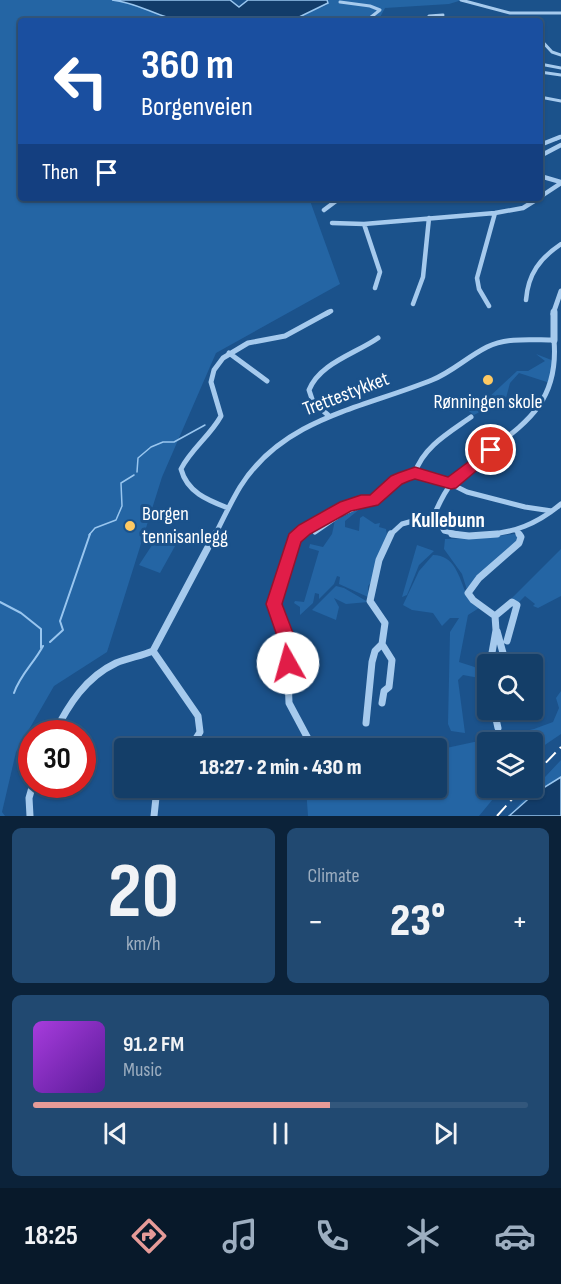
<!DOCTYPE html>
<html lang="en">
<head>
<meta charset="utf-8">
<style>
  body { margin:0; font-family:"Sofia Sans Condensed",sans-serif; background:#214971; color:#f1f3f6; height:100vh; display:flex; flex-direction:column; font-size:22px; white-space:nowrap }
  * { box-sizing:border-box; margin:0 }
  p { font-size:20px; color:#9daec0 }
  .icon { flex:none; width:33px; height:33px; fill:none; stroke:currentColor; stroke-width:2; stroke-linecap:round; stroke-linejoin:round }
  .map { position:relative; height:816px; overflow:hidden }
  .side { display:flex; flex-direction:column; gap:12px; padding:12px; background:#0b2239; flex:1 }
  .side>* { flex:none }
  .top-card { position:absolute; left:18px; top:18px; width:525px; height:183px; border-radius:6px; box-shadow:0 2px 4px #0004,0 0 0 2px #33577c; background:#1a4fa0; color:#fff; overflow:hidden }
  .fabs { position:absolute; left:477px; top:654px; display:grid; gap:12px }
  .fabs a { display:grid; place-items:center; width:66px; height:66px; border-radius:6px; background:#143e68; box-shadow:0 2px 4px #0004,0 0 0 2px #33577c; font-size:30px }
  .speed { position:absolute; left:18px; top:720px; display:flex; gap:12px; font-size:30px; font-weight:700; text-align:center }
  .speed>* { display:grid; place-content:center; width:78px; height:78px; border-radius:50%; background:#143e68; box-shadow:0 2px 4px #0004,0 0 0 2px #33577c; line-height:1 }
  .speed .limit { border:9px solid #d22; background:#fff; color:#111 }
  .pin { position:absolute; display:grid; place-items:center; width:51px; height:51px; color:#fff; margin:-26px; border:3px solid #fff; border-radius:50%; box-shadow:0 2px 6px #0007 }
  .me { position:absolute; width:66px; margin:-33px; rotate:353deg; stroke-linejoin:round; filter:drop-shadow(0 0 4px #0008) }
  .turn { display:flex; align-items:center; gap:21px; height:126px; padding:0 24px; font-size:27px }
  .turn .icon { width:78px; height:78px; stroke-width:2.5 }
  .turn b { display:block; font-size:42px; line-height:51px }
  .then { display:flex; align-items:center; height:57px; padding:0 24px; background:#0003; gap:12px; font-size:22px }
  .big { font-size:45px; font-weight:800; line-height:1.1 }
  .side .card { flex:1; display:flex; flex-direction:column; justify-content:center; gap:9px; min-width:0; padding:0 21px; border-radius:9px; background:#214971 }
  .side .dial { align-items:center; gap:0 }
  .dial b { font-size:78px; line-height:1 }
  .song { display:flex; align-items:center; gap:18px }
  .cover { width:72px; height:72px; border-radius:9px; background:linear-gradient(135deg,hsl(280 70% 55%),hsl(270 70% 35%)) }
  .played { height:6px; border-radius:3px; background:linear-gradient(90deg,#e69b98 60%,#33577c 60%) }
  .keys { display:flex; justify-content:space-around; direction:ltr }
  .heat { display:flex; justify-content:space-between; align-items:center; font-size:33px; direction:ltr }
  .side .tiles { flex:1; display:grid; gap:12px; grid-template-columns:1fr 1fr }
  .card:last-child { grid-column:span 2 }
  .trip { position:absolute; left:114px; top:738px; width:333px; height:60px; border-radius:6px; background:#143e68; box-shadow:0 2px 4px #0004,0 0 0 2px #33577c; font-weight:800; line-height:60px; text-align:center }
  .menu { display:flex; height:96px; justify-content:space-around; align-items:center; background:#08192a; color:#9daec0 }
  .menu .icon { width:42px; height:42px }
  .menu .current { color:#e69b98 }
  .menu b { font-size:27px; color:#f1f3f6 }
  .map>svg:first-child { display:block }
</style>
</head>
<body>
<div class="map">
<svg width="561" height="816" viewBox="0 0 561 816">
  <rect width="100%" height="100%" fill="#1b528b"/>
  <path fill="#2465a4" d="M0,0H112L132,2L173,21H21V198H309L340,284L216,353L162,477L107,652L54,686L16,752L2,812L5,816H0Z
    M327,0H462L449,4L385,8L378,21L293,19L327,5Z
    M536,354L554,361L550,383L519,373L510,383L506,398L474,415L457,402L461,396L472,404L487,399L517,371H528L545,361Z
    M361,508L345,521V527L359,531L360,518L363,516L375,524L380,523L379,527L386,529L387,536L372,582L368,586V597L339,584L340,577L337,576L334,584L319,599V594L315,593L313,603L300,615V607L294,603L295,601L304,602L319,551L309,548L310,544L323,547L332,534L335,520Z
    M160,533L179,539L160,573L139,565Z
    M514,534L518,536L517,541L467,590L462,574L444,549L445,539L481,538Z
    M417,545L434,551L419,565L407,595L402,597Z
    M561,549V596L538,608L533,606L535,604L525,596L519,602L511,599Z
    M433,555C455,555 459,577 466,593C469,598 475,603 479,608L468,615L459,662L487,671L485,679L463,675L458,680L465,733L451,731L448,724L450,632L459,618H450L442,626L433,613L412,610L403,605L419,571Z
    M336,586L344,588L368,602L346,604L334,598L339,607L336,620L312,610Z
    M561,691V734L533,753L532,742H488V788H502L479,816H308L306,788H436L437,750L534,729L553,722L559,708L556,698Z
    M561,760V777L515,809Z"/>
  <path fill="#123c69" stroke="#99c6ef" stroke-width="1.5" d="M112,0H230L239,7L248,0H327L328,3L295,19L297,21H200L202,19L194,17L191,21C161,21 142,3 112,0Z
    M561,777V816H509L535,793Z"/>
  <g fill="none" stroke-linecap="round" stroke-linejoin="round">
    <path stroke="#99c6ef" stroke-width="1.5" d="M137,472L138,458L151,447L163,442H174L205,425
      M89,535L95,528L116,520L122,506L121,483L134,475"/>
    <path stroke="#99c6ef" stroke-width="2" d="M0,602L21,613L41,629V648
      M50,642L63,630L60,621L90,534
      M14,693C20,675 34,663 43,646"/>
    <path stroke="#a6caed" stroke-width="3" d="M461,0L510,13H561
      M340,2L370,6L380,10L366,21
      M426,21L429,16L443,15L439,21
      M540,39L552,52L561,55
      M540,64L561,68
      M540,72L561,75
      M540,97L561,101
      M556,139L561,137"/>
    <path stroke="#a6caed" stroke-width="4.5" d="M540,145L560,137
      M540,156L561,145
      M540,176L561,182
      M540,197L561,183
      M324,210L340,198
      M332,223L364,224L495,213L523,208L539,198
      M364,224L380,272L375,288
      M526,300C528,274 540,258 561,244
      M413,304L423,277L429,218
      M489,306L479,289L477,278L495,213
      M326,314L331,311"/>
    <path stroke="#a6caed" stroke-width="5" d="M229,353L267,381
      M328,415L313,402L309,390C320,363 355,354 378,338
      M415,473C423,447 450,432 471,417
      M228,508C207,500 187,492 181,469C191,449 210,436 221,416L211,382L214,370L223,358L248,343L285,336L329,312
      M434,515L444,531L461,535
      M516,530L520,535
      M315,532L341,514L373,500L396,480L415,473L441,479L467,492L525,507L552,511
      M215,535C223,519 231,502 240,487C283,418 363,408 432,380C452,372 467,357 487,347C508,337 531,340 554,340C561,423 497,434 452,483C444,492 439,504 434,515
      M298,535L346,506L373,500
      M390,535L402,524L434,515
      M483,535C514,533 537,524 561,504"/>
    <path stroke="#a6caed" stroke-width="7" d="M300,534L294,539L274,604L287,649L289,703L313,748
      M452,534L469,536L497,534
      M495,616L512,602L517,605L507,641
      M497,631L506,664
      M382,644L392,660L389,687L384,691L382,703
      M153,651L198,716L200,732L190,748
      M490,664L496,630L495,616L473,600L468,593L479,578L519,543L521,537L519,534
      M494,710L498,728
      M366,723L372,662L375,651L382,644L385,623L370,601L379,560L391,534
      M54,734C68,705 86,677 116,663C128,658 141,656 153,651L215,534
      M30,816L29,798L33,784
      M154,816L157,788"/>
    <path stroke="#a6caed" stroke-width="5" d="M553,314L561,291"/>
    <path stroke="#a6caed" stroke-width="7" d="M554,312V340"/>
    <path stroke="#fff" stroke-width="2" stroke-dasharray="14 6" stroke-linecap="butt" d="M532,777L561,747
      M497,816L522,788"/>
  </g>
  <path fill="#e11d48" stroke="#92132f" stroke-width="1.5" d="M491,445L499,450L496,454L456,488L451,489L415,479L409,481L402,484L378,505L351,511L310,534L301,542L282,604L293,633L296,663L294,669L288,671L282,669L276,633L266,604L289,534L299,525L340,502L361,495H370L391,476L398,473L415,467L448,477Z"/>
  <g fill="#fec963" stroke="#1b528b" stroke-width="2">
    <circle cx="488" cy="380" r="6"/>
    <circle cx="130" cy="526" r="6"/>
  </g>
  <g text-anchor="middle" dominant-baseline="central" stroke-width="6" stroke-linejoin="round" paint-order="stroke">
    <g font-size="20" fill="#fff" stroke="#1b528b">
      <text transform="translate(346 394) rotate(-21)">Trettestykket</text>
    </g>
    <g font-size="20" fill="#fff" stroke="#1b528b">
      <text x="488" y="402">Rønningen skole</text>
      <text x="142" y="514" text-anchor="start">Borgen<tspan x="142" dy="23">tennisanlegg</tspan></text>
    </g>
    <g font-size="21" font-weight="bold" fill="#fff" stroke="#1b528b">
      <text x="448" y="520">Kullebunn</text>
    </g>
  </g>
</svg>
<div class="fabs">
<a><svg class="icon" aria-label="search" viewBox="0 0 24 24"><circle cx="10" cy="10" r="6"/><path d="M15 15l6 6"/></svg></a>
<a><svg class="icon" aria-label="layers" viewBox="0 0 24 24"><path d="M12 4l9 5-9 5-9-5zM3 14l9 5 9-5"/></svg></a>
</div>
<div class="speed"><div class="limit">30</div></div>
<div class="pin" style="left:491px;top:450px;background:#d93025"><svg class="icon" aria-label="arrive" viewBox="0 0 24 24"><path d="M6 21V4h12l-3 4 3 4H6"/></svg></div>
<svg class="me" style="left:288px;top:663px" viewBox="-20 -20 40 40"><circle r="19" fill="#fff"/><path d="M0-13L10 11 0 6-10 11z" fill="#e11d48"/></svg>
<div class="trip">18:27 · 2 min · 430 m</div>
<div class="top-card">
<div class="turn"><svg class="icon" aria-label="left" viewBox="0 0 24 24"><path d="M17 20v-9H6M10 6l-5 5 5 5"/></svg><div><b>360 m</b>Borgenveien</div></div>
<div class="then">Then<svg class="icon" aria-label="arrive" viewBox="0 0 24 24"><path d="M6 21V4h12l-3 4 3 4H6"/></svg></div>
</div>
</div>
<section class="side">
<div class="tiles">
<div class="card dial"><b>20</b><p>km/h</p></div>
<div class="card"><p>Climate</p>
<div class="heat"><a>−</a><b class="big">23°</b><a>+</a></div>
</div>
<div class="card">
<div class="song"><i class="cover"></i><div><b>91.2 FM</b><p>Music</p></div></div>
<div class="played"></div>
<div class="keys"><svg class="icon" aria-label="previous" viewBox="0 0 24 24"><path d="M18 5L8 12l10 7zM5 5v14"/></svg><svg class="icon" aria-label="pause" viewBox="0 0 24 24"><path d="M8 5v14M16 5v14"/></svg><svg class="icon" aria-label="next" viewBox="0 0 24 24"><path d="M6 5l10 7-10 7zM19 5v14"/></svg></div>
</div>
</div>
</section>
<nav class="menu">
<b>18:25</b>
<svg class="icon current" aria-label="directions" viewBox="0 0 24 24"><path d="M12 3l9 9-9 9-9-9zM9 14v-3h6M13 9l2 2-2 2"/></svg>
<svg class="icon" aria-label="music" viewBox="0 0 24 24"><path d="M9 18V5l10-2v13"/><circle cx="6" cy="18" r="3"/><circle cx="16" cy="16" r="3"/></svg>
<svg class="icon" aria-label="phone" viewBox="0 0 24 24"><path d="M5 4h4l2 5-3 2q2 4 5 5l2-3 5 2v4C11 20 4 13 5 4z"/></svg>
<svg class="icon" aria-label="climate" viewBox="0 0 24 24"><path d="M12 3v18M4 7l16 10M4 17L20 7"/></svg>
<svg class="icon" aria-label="car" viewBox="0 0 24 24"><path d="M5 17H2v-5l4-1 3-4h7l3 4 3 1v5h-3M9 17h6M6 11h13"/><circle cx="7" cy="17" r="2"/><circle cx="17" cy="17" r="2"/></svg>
</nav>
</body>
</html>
